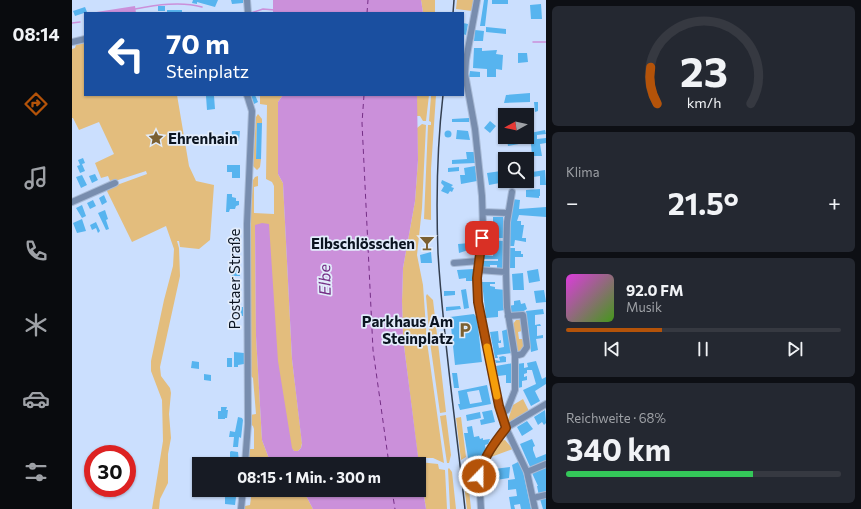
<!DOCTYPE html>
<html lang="de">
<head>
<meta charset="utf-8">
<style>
  body { margin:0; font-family:Commissioner,sans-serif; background:#242831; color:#f1f3f6; height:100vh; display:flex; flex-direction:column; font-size:15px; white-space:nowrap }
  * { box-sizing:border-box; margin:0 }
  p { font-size:13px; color:#9ea1a6 }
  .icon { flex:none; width:22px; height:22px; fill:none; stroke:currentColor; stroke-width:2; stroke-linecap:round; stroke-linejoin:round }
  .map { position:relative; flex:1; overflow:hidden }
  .sheet { display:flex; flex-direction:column; gap:6px; padding:6px; background:#0d0f14; width:315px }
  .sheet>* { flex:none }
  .hud { position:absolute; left:12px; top:12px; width:380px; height:84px; border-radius:0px; box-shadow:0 1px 3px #0004; background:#1a4fa0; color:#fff; overflow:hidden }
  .needle { width:26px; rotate:262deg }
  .buttons { position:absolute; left:426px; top:108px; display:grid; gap:8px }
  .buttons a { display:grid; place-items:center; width:36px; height:36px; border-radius:0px; background:#171b24; box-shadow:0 1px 3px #0004; font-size:20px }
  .speed { position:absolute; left:12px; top:445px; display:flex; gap:8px; font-size:20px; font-weight:700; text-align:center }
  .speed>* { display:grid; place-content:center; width:52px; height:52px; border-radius:50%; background:#171b24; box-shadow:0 1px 3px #0004; line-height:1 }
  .speed .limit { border:6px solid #d22; background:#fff; color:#111 }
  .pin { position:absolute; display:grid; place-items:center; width:34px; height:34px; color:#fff; margin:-17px; border-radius:8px; box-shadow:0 2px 6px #0006 }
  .me { position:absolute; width:44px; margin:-22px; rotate:22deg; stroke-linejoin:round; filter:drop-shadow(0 0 3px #0008) }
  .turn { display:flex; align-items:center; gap:14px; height:84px; padding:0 16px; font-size:18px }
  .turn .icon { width:52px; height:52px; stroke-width:2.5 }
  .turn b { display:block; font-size:28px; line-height:34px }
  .big { font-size:30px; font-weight:700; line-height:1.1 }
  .sheet .tile { flex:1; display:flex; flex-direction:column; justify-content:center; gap:6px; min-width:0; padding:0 14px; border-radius:6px; background:#242831 }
  .sheet .dial { align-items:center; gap:0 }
  .dial svg { height:104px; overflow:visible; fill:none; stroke:#363941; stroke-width:7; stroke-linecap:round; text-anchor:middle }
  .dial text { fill:#f1f3f6; stroke:none }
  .song { display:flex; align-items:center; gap:12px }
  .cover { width:48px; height:48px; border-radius:6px; background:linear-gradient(135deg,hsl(300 70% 55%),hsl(100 70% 35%)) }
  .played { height:4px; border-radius:2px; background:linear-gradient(90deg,#b45309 35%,#363941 35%) }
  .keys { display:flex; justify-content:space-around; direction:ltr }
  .heat { display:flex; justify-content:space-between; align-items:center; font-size:22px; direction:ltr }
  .charge { height:6px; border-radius:3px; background:linear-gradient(90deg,#34c759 68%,#363941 0) }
  .trip { position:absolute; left:120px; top:457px; width:234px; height:40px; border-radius:0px; background:#171b24; box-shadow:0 1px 3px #0004; font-weight:700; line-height:40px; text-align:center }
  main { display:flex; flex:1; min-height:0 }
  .dock { display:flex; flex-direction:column; width:72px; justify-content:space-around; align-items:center; background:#090b0e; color:#9ea1a6 }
  .dock .icon { width:28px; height:28px }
  .dock .selected { color:#b45309 }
  .dock b { font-size:18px; color:#f1f3f6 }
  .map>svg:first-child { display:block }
</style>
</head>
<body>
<main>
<nav class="dock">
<b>08:14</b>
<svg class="icon selected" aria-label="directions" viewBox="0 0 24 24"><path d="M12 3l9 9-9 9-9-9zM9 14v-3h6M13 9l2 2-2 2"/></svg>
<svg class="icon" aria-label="music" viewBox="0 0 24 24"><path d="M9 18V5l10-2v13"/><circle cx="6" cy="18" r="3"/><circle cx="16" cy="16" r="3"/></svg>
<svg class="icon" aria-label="phone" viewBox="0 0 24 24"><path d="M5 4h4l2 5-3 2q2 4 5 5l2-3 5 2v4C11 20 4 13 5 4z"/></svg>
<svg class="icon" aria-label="climate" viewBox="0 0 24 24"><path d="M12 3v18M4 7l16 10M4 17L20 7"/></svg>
<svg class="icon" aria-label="car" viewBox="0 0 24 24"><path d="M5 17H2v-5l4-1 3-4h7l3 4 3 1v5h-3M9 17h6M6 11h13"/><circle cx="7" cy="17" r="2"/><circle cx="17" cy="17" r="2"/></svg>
<svg class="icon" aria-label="filters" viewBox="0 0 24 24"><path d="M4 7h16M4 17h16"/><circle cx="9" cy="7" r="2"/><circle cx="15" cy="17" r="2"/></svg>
</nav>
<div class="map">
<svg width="474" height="509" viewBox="0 0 474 509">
  <rect width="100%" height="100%" fill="#cbdffe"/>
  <path fill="#e3bd7d" d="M349,0H363V13H351Z
    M385,0H403L400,11L384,9Z
    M13,43V95H105L117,166L124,181L142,185L138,240L127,249L108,247L107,241H105L107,248L108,276L88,367L89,376L98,388L99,393L97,414L99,438L96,454V483L88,499L87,509H80L91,441L90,400L79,371V361L92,300L101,266L102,249L94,226L60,242L34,189L75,174L74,171L43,181L42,180L38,181L36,176L29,178L23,163L42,154L27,122L7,130L1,118H0V49L3,48L4,45Z
    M188,95H211L206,102V174L211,183L220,359L230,443L229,448L226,451H222L219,448L183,225L184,336L190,440L199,464H182L183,458L176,457L177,449H182V429L181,426L178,424V415L184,414L181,378L178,375L177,241L181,180L183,177L186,176V186L182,187V213L202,214V186L200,182L194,179L195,105L188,104Z
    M345,95H357L354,121H351L348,116H345Z
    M364,95L359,169V220L352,219L356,125H359V122L357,121L359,96Z
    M186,114L190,119V123H185L184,158L189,159L188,167L185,170L181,166L184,117Z
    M350,124L354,125L350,208L345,255L351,285L355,342L372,463L361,458H346L331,338L330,301L331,268L343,201L346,160L345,128Z
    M355,294L361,300L374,412L368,413L358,342L354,296Z
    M444,320H449L450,331L446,332L447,339H452L453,348L449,352H445L441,324Z
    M451,399L457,411L437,422L436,420L441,405Z
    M374,415L379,455L377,463H375L368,416Z
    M389,417L394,457L389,460L384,418Z
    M433,440L441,449L419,457C422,450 424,440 433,440Z
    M347,462L366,464L367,469L373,470L375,509H354Z
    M377,468L380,472L384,509H378L376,469Z
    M390,468L395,470L399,509H395Z
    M180,490H231L241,509H172L173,506L178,505Z"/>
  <path fill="#cb90da" d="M201,0H349L351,13H201Z
    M63,6L64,13H18Z
    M211,95H345L346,160L343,201L331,268L330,301L331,338L347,464H199L190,440L184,336L183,225L190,223L197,224L206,361L220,448L222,451H226L229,448L230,444L220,359L211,183L206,174V102Z
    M347,464L354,509H241L231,490H347Z"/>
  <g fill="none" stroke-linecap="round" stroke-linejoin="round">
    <path stroke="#cb90da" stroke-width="1.5" d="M63,9C84,5 109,1 130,7
      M179,13L191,9L203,10
      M0,23L8,22
      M461,42H474"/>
    <path stroke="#752e86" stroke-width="1" stroke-dasharray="5 4" stroke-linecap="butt" d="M295,13L296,0
      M292,95L290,123L301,350L317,464
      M320,490L323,509"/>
  </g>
  <path fill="#57b4ef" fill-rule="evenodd" d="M121,0H146L143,7L125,2V4L120,3Z
    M159,0H171V3L160,4Z
    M412,0H416L413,26H408Z
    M420,0H436V4H420Z
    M469,4L470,19H459L458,5Z
    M86,6H93V11H86Z
    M13,7L15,12L3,16L1,11Z
    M95,10H110V13H95Z
    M391,23L396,24L394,35L391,34Z
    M414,27L434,29V34L414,32Z
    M403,30L412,31L411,41H402Z
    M402,48H410V51L425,50L424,54L431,55L430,70L424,69V77H415V69L401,68Z
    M446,53H455L456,62L446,63Z
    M398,71L408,72V77H397Z
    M458,93V102L432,103L434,95Z
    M179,95H183L186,102L182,104Z
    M134,96H142L143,109L135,110Z
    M462,102H466V111L463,112Z
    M459,109L460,119H455V115H452L451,113H453V110Z
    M397,118V122H380V119Z
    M418,121L424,126L418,133L412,128Z
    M185,123H190L189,159H184Z
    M385,130L396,131L398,140L384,139Z
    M473,130L474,134L465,135V139L474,138V143L468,144L470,156H460L458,133Z
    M372.5 134a3.5 3.5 0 1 1 7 0a3.5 3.5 0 1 1-7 0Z
    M160,131H168L167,141H159Z
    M446,137L447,144L436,146L435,139Z
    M394,152H402L403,163L380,164V160L395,159Z
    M11,158L13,163L10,164L13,171L8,173L5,166L8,165L6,160Z
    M155,165H168V178H160V172H155Z
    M403,166L405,181L389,184L388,175H393L392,168Z
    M387,167V171L376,172V168Z
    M473,170L474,185H468V176L461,177L460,172Z
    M429,171V174L433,173V182L417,185L415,173Z
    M23,174L26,180L20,183L17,176Z
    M10,175L15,185L9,188L4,177Z
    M370,180L381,185L379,187L382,188L380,192L378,191L376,194L369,191L372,186L369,183Z
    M468,189V196H467V198L454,197V190Z
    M155,194H160V197L164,198V201H167V205L164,206L163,209H158L157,212H154Z
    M32,195L35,202L30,205L27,198Z
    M440,199L448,200L447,209L474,207V217L447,215L445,221H449V225H452L450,238H454V242L443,240L442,246H436L437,238L443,239L437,238Z
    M21,200L24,206L18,209L15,203Z
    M10,205L14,216L10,218L4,208Z
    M33,210L36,219L34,220L37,229L34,230L26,213Z
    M421,217H431L432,238H426L427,229H426L425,224H421Z
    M10,219L14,231L5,233L1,223Z
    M24,222L28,231L26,233L24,228L20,230L18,225Z
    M400,231V240H404L406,247L387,253L386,244L398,243L395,232Z
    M158,237H167V246L158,245Z
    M413,240L432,241V269H425V265H418V269L410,268L411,261H426V259H411V255L421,256L422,248H424V246L412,245Z
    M436,248H443V251H449V254H451V257H443V268H436Z
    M359,252L360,263H349L348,255Z
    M159,266H168V276H160L158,272Z
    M401,269V281H394V278L387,279L385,270Z
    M466,269L468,281L457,283L455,271Z
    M451,273L452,290H441L440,274Z
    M410,282H423V284H418V286L423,287V289L434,290L433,310L426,311V317L414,318Z
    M394,289L397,308L392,309L389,290Z
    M472,290L474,302L464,303L462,291Z
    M372,291H383V295L372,296Z
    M448,300L449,304L453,303L455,309L450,312L437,315L436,306L442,305V301Z
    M388,306L389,309L374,311V307Z
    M161,307H171V316L161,315Z
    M471,309L472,314L463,315V325L468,324L469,326H465V336L471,335V338L464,339L466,350L459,352L454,311Z
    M402,314L405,318L410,362L383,365L378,317Z
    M436,329L440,353L425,355L426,358H423L418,332L426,331L427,341L429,340V343H426L427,348L432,347L430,331Z
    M162,352L172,353V364L166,365V367H162Z
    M431,356L434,357V362L424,363L423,360L428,361L427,357Z
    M155,358H160V367H155Z
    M120,361L127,362V369L119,368Z
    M464,361L470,379L474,377V384L463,391L468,401L459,406L451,390L464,384L460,370H455V373L452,374V377L455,376V380L450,381V387L446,388L445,364L452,363V368L456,367L455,363Z
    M441,363V383H434V375L426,376L424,366Z
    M380,373H385L387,388H382Z
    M132,374L139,375V381L132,380Z
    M415,385L419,404L388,410L386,404H388L386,391ZM407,390L410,402L398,404L395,392Z
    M149,407H155L154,410H156L155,418H153V419H146V411H149Z
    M420,410L423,422L409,425L408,420L412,419L410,412Z
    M473,410L474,423L472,425L470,422L466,425L462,417Z
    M408,412L409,418L395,421L394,415Z
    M166,417L170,418L171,420L169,438L167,437L166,447H161L162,437H157L158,431L163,432Z
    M455,421L461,429L450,436L445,427Z
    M400,426L402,437L407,436L408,439L411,438V440L418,439L416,444L413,445L414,451L412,452V455L396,458L392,433H396L395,427Z
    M460,439L463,446L461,447V450L464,458L474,454V462L459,469L448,444Z
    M159,451L166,452L167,462H158V452Z
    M448,461L451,471L459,509H449L448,504L442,505L443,509H439L437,497L445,496L444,489L436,490V480L443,479L440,465Z
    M438,467L437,478L424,480L422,469Z
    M474,467V493L467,496L465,486H466L460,473Z
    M153,496L164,497L163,505L153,504Z
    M474,498V509H471L468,499Z"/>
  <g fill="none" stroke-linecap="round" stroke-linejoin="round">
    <defs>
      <path id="minor" d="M175,0L176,13
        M405,0L394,60L393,74L403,129L410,196L411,227L405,278L406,302L429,414L434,428L455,472L463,509
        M0,42L13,39
        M0,202L43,183
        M411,212L436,213
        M382,263L407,261
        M406,270L434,272
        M436,316L451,315L455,347L450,354L443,356
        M429,414L435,410L443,390V356L435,307L434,272L435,222L440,192
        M173,464L176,424L175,224L180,111L175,95
        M455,472L474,464
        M461,498L474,495
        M169,509L171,490
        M409,509L407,476L409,469L423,441L434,428L474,404"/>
    </defs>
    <use href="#minor" stroke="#a8bad6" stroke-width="8"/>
    <use href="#minor" stroke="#788dae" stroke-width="6"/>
    <path stroke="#343f50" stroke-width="1.5" d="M381,13L382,0
      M371,95C365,147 364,200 366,253C371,338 384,424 393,509"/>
  </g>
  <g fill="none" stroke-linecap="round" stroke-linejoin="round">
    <defs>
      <path id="route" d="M407,476C411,458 423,442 434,428L427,406L406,302L405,278L410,238"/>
    </defs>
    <use href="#route" stroke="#753606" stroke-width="10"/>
    <use href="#route" stroke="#b45309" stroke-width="7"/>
    <path stroke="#f59e0b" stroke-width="7" d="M415,347L425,396"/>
  </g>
  <defs>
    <symbol id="sight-bare" viewBox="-9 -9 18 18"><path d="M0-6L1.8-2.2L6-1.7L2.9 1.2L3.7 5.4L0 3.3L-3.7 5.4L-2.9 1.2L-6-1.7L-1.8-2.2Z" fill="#7b6032" stroke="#e2ecfb" stroke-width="2.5" paint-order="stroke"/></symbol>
    <symbol id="bar-bare" viewBox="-9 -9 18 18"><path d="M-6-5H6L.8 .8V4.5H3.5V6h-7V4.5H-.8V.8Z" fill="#7b6032" stroke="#e2ecfb" stroke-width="2.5" paint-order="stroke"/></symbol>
    <symbol id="parking-bare" viewBox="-9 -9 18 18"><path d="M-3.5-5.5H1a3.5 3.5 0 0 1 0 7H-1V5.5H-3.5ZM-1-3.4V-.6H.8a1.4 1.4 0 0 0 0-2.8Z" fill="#7b6032" stroke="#e2ecfb" stroke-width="2.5" paint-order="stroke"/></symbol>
  </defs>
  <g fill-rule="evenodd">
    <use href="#sight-bare" x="73" y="127" width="22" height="22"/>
    <use href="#bar-bare" x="344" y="232" width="22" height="22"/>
    <use href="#parking-bare" x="382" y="319" width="22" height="22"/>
  </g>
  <g text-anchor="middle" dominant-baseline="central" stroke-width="3.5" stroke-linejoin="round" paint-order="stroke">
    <g font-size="15" font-weight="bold" fill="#0b1421" stroke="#e2ecfb" text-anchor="end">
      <text x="96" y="138" text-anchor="start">Ehrenhain</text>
      <text x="343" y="243">Elbschlösschen</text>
      <text x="381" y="321">Parkhaus Am<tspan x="381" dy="17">Steinplatz</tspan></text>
    </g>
    <g font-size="15" fill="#0b1421" stroke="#e2ecfb">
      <text transform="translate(162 279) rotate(-90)">Postaer Straße</text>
    </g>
    <g font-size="16" font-style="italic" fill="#752e86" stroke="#e2ecfb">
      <text transform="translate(252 280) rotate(-91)">Elbe</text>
    </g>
  </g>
</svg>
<div class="buttons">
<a><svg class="needle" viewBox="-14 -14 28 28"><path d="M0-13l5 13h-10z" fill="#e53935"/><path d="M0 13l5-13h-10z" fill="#9ea1a6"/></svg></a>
<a><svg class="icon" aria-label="search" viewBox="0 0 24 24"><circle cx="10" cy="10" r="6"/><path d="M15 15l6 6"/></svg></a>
</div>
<div class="speed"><div class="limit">30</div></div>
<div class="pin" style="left:410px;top:238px;background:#d93025"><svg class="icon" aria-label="arrive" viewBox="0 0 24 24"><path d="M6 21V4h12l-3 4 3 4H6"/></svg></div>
<svg class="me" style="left:407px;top:476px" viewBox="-20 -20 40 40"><circle r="17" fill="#b45309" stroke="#fff" stroke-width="3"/><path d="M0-11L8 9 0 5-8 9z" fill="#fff"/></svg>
<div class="trip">08:15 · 1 Min. · 300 m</div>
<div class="hud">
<div class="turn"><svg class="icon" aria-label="left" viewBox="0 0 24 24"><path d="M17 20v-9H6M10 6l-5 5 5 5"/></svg><div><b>70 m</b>Steinplatz</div></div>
</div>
</div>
<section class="sheet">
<div class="tile dial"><svg viewBox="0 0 100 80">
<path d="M14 69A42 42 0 1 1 86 69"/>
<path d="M14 69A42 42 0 0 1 9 41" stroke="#b45309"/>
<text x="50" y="56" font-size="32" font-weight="700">23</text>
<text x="50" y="72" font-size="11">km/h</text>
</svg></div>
<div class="tile"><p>Klima</p>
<div class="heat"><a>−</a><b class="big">21.5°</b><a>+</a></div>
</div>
<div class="tile">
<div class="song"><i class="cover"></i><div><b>92.0 FM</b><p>Musik</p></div></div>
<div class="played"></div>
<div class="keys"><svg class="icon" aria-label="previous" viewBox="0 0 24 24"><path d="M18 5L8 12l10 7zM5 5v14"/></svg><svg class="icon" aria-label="pause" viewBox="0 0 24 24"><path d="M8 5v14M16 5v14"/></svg><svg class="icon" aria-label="next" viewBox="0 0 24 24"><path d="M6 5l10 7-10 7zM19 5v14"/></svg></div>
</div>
<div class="tile"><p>Reichweite · 68%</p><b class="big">340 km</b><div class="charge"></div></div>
</section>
</main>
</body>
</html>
